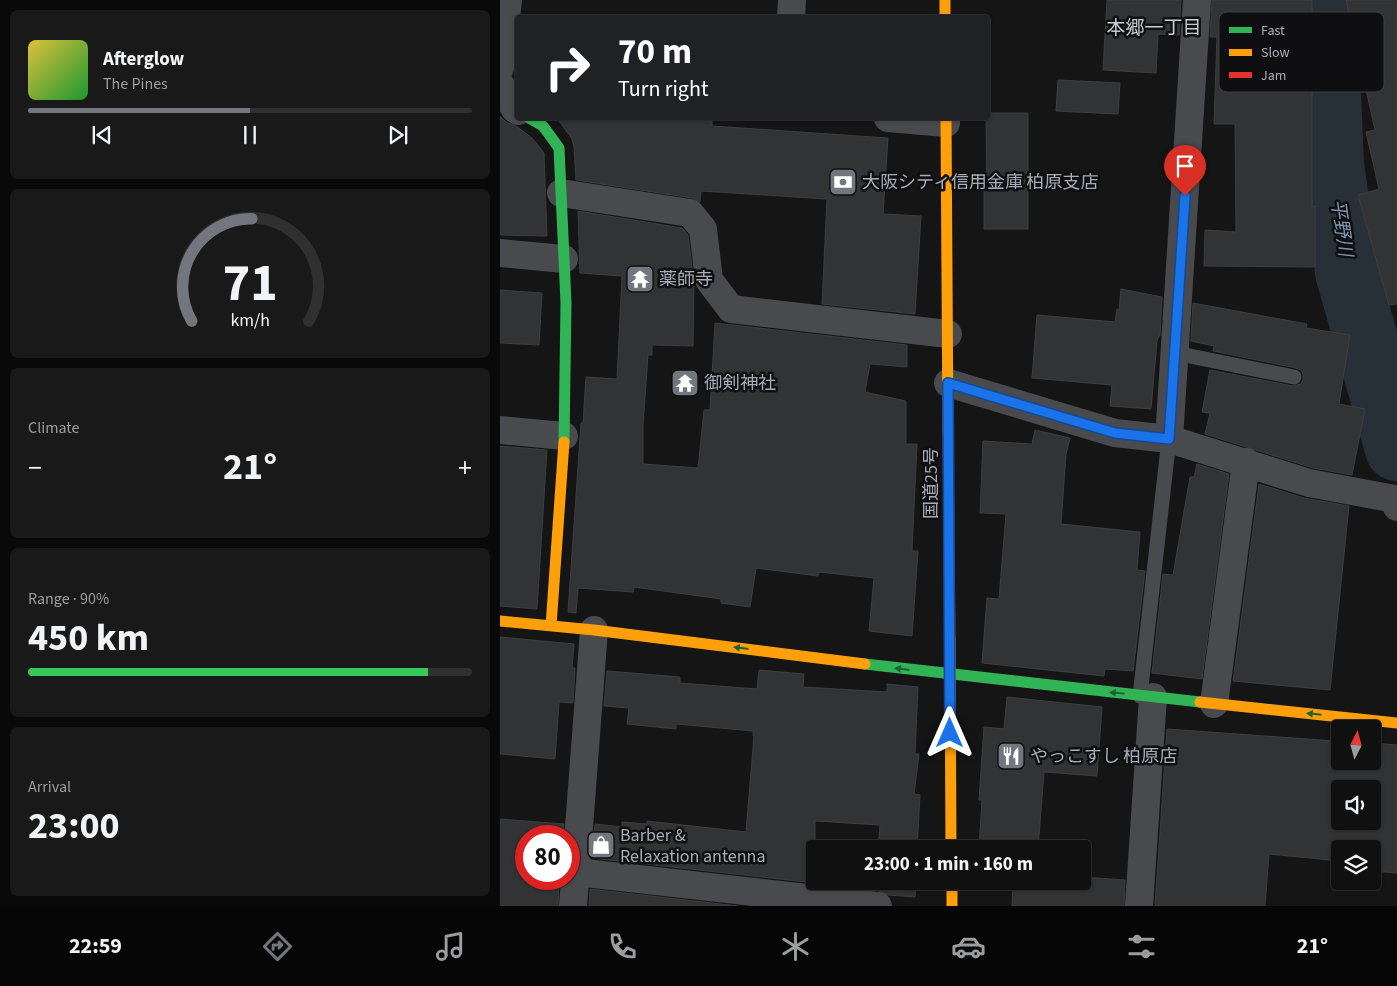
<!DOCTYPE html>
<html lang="en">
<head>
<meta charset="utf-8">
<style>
  body { margin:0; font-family:"Source Sans 3","Noto Sans JP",sans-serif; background:#191919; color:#f1f3f6; height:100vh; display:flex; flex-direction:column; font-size:19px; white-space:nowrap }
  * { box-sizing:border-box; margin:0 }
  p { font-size:16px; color:#9c9d9f }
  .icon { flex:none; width:28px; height:28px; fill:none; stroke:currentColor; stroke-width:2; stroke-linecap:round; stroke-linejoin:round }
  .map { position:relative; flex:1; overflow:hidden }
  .drawer { display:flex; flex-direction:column; gap:10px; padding:10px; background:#090909; width:500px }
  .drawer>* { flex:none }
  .banner { position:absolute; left:15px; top:15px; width:475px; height:105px; border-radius:5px; box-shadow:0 1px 4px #0004,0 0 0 1px #303030; background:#202124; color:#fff; overflow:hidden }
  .needle { width:32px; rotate:6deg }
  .buttons { position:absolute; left:831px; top:720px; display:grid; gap:10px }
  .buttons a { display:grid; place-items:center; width:50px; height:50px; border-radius:5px; background:#101010; box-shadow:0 1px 4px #0004,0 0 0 1px #303030; font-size:25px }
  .speed { position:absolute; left:15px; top:825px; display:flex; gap:10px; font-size:25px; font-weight:700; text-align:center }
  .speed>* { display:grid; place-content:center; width:65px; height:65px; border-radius:50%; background:#101010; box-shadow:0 1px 4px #0004,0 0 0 1px #303030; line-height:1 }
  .speed .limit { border:8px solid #d22; background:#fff; color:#111 }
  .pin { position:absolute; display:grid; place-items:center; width:42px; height:42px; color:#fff; margin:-51px -21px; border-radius:50% 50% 50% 0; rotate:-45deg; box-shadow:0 0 5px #0007 }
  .pin .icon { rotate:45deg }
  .me { position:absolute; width:55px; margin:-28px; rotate:0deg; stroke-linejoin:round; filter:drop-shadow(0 0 4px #0008) }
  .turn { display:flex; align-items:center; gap:18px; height:105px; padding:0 20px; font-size:22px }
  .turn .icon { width:65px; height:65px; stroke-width:2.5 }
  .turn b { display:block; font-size:35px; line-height:42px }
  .big { font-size:38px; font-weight:700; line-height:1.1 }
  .drawer .tile { flex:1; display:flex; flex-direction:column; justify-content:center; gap:8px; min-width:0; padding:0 18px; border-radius:8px; background:#191919 }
  .drawer .dial { align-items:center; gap:0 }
  .dial svg { height:130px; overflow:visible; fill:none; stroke:#303030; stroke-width:7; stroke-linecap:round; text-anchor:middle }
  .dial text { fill:#f1f3f6; stroke:none }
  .song { display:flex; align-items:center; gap:15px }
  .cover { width:60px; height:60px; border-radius:8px; background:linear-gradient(135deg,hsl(50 70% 55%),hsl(130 70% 35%)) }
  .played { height:5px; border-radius:2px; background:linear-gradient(90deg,#73767e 50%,#303030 50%) }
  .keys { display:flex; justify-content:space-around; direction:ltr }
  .heat { display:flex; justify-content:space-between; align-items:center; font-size:28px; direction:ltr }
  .charge { height:8px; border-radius:4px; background:linear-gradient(90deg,#34c759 90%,#303030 0) }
  .trip { position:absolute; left:306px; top:840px; width:285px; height:50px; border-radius:5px; background:#101010; box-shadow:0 1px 4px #0004,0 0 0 1px #303030; font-weight:700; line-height:50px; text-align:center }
  .tab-bar { display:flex; height:80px; justify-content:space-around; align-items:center; background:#060606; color:#9c9d9f }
  .tab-bar .icon { width:35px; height:35px }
  .tab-bar .current { color:#73767e }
  .tab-bar b { font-size:22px; color:#f1f3f6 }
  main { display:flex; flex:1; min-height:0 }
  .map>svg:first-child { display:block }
</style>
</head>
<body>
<main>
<section class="drawer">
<div class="tile">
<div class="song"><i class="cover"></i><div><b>Afterglow</b><p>The Pines</p></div></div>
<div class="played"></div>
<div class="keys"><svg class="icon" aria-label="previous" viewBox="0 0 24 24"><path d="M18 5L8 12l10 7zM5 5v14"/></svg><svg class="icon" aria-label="pause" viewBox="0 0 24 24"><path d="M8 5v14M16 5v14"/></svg><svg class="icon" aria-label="next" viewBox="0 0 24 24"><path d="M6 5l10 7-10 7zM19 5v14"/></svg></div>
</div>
<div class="tile dial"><svg viewBox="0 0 100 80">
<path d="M14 69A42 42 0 1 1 86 69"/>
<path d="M14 69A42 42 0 0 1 51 6" stroke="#73767e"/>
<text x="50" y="56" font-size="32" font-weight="700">71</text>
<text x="50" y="72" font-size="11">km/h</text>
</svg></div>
<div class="tile"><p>Climate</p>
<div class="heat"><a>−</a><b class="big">21°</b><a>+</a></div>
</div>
<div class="tile"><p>Range · 90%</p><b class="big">450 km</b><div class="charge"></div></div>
<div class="tile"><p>Arrival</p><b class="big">23:00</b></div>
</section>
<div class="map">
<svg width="897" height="906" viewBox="0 0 897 906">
  <rect width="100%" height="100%" fill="#151515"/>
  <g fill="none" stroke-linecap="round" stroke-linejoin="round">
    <path stroke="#283037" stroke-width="64" d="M830,0L828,70L832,165L847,272L897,449"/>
  </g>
  <path fill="#323335" stroke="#3d3e41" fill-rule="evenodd" d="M607,0H681L679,35L658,34L656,73L603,70Z
    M712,0H812V207L815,206V267L704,266L705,230L736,232L735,124H714L717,37H710Z
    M846,0H897V304L889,305L858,195L879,189L866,132L875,130Z
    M558,80L620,83L618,114L556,111Z
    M488,113H528V229H484V191H487L486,118H488Z
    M0,116L6,122L16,126L32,138L44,153L47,236L0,235Z
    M57,118H176L212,121V126L388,138L383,214L421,216L415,314L322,304L327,199L201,191L200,202L192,198L76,180L74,147L72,139Z
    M78,211L182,228L188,235L194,284L193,346L152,345V355H148L143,426V464L198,468L204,410H210L215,323L407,345V367L370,364L365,392L406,401V444H417L412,551H418L412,636L369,631L374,578L319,572L318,576L256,568L250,607L221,603V599L134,587L133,592L78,588L76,613L68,612L81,423H83L86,377L117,379L122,276L80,273Z
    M621,289L662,297L660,336H659L657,341L651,409L610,406L612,385L532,378L537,315L615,322L617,309L619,310Z
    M0,290L42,293L39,345L0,343Z
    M693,303L807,324L806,328L850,335L839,404L865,409L852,475L813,468L705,434L710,413L702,412L710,370L793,386L801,384L803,379V374L801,370L796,368L713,351L714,346L691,341Z
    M535,430L570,438L566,454L561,524L640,532L637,570L645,571L633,671L605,669L604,676L482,663L487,598L499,599L506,514L480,513L483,441L532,444Z
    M0,446L47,450L37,609L0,606Z
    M697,464L729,474L702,679L652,673L663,574L673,575L690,477H694Z
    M759,484L804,498L849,506L830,690L733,681Z
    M0,637L74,644L72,668H75L73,703L59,702L55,759L0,754Z
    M259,670L304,674L303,687L387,692V684L418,687L415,754H419L414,794L420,795L417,849H378L380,825L315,821V883L92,858L95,824L122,827V822L147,824V821L246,832L254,736H253V731L176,724V729L127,724L129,708L104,706L107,671L180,677V683L257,689Z
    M507,697L602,707L597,776L544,772L538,849H479L482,800H479L484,727L504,729Z
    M667,729L835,741V740H840V761H872V743L897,745V873L872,871V849H840V869V861L769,854L765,906H655ZM840,789H872V821H840Z
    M0,819L64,824L63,836H26V879H59L58,906H0Z
    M582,877L625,880L624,906H512L513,881H582Z
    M377,881H416L415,897L388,895L376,890Z
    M90,889L238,906H89Z"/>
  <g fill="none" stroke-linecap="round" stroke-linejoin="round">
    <path stroke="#494a4e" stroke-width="15" d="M675,353L794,377
      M640,696L669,439"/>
    <path stroke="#494a4e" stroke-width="28" d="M291,18L292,0
      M0,68L8,0
      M0,84L15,109L18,111
      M388,118L446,123
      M61,193L190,213L203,229L209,280L231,309L448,334
      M0,253L64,259
      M448,383L615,433L669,439L809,483L895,499L897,507
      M0,430L64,436
      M669,439L697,0
      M714,704L746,462
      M76,872L378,906
      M73,906L94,630
      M639,906L653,697"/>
    <path stroke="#30b455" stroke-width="11" d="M29,118L43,126L59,148L66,303L64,442
      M365,664L700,702"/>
    <path stroke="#ff9f0a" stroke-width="11" d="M445,0V18
      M446,118L448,432
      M0,621L94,630L365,664
      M51,626L64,442
      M450,639L451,849
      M700,702L897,723
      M452,881V906"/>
    <path stroke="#e5322d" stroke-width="11" d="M448,432L450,639"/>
  </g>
  <defs><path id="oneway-solid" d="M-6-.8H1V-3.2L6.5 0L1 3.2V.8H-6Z" transform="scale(1.25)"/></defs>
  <g fill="#206233">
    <use href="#oneway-solid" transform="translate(241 648) rotate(-173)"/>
    <use href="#oneway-solid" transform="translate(402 669) rotate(-173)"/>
    <use href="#oneway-solid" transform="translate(617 693) rotate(-174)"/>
    <use href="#oneway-solid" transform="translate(814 714) rotate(-174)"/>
  </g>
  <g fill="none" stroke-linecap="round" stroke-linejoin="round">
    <defs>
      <path id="route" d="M450,733L448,383L615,433L669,439L685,196"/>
    </defs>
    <use href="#route" stroke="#114b97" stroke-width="12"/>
    <use href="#route" stroke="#1a73e8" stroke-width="9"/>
  </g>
  <defs>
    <symbol id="bank-square" viewBox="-11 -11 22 22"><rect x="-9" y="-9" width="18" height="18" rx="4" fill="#73767e" stroke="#0f0f11"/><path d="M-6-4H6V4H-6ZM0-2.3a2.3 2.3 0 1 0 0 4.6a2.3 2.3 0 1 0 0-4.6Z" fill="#fff"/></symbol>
    <symbol id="temple-square" viewBox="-11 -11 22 22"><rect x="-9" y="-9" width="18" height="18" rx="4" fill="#73767e" stroke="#0f0f11"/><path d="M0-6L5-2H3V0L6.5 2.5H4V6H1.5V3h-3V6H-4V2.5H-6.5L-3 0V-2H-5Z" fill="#fff"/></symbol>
    <symbol id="restaurant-square" viewBox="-11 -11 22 22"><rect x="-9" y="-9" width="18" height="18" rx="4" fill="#73767e" stroke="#0f0f11"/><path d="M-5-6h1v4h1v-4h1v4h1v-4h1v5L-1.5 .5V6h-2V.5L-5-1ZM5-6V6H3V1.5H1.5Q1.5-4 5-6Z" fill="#fff"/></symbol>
    <symbol id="shop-square" viewBox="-11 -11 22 22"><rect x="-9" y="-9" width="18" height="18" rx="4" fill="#73767e" stroke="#0f0f11"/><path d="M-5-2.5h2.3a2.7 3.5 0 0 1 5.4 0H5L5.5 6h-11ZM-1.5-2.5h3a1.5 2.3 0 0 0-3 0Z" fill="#fff"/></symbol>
  </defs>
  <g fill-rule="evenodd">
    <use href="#bank-square" x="327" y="166" width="32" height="32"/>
    <use href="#temple-square" x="124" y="263" width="32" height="32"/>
    <use href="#temple-square" x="169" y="367" width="32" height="32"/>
    <use href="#restaurant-square" x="495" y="740" width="32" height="32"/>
    <use href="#shop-square" x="85" y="829" width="32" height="32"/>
  </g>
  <g text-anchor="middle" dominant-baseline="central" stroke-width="5" stroke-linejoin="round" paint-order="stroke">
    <g font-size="18" fill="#a6abb7" stroke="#0f0f11" text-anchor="start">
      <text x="362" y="182">大阪シティ信用金庫 柏原支店</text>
      <text x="159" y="279">薬師寺</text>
      <text x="204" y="383">御剣神社</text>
      <text x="530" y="756">やっこすし 柏原店</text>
      <text x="120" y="835">Barber &amp;<tspan x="120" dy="21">Relaxation antenna</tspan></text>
    </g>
    <g font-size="18" fill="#a6abb7" stroke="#0f0f11">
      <text transform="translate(431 483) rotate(-90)">国道25号</text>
    </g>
    <g font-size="19" fill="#c7cad3" stroke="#0f0f11">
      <text x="654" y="28">本郷一丁目</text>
    </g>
    <g font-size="19" font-style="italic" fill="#7c98b3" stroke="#0f0f11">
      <text transform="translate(841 228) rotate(82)">平野川</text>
    </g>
  </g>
  <rect x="719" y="12" width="165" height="80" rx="8" fill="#0f0f11" stroke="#3c3e43" stroke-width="1"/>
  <rect x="729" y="27" width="23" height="6" fill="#30b455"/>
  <rect x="729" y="49" width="23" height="7" fill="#ff9f0a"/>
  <rect x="729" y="72" width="23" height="6" fill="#e5322d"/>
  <g font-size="14" fill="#a6abb7">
    <text x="761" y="35">Fast</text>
    <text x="761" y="57">Slow</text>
    <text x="761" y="80">Jam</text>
  </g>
</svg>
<div class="buttons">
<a><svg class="needle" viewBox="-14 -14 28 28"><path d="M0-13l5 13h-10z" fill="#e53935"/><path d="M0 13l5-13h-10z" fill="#9c9d9f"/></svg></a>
<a><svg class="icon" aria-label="sound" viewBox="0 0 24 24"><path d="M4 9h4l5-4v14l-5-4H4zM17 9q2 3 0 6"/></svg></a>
<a><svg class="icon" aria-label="layers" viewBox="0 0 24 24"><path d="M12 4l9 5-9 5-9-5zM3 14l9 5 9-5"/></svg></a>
</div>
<div class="speed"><div class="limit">80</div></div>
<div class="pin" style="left:685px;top:196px;background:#d93025"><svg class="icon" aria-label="arrive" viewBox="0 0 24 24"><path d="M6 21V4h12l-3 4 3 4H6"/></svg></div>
<svg class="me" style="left:450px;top:733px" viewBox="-20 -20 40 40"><path d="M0-17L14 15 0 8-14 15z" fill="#1a73e8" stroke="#fff" stroke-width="4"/></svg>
<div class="trip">23:00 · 1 min · 160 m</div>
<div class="banner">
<div class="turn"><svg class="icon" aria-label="right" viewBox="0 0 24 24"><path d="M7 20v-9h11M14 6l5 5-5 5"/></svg><div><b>70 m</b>Turn right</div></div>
</div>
</div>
</main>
<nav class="tab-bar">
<b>22:59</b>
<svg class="icon current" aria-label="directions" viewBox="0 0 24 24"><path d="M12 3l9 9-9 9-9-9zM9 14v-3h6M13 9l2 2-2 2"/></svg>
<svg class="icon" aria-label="music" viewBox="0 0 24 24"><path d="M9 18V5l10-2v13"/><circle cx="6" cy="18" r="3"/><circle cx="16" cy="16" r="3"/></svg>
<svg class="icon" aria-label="phone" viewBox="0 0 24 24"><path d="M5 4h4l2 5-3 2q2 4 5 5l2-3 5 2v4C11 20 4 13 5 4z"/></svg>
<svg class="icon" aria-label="climate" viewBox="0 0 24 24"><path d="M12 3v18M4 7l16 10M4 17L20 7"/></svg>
<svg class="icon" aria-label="car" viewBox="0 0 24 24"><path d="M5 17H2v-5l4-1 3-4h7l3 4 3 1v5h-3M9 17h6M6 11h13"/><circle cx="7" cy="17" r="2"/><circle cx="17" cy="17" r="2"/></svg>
<svg class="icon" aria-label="filters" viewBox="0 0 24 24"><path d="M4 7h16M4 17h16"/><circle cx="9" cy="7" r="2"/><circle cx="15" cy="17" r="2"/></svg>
<b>21°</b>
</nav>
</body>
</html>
